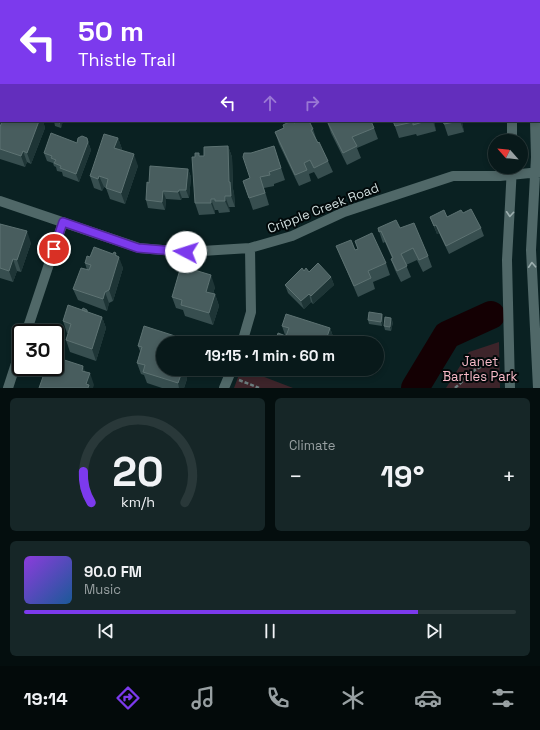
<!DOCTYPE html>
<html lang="en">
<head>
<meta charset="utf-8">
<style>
  body { margin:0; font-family:"Space Grotesk",sans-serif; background:#162627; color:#f1f3f6; height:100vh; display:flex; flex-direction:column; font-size:15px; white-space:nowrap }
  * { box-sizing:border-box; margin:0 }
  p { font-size:13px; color:#98a0a2 }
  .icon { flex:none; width:22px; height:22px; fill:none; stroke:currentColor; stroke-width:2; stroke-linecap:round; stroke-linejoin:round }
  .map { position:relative; height:388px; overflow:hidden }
  .side { display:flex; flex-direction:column; gap:10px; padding:10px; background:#040e0e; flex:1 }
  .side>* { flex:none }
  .hud { position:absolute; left:0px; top:0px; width:540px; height:122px; box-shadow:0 2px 6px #0003,0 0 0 1px #293839; background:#7c3aed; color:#fff; overflow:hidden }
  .needle { width:26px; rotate:297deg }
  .buttons { position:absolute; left:488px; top:134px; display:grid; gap:8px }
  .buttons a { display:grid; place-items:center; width:40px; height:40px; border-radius:50%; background:#08191a; box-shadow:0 2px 6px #0003,0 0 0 1px #293839; font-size:20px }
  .speed { position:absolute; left:12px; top:324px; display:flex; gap:8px; font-size:20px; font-weight:700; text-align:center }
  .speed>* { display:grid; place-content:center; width:52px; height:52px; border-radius:50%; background:#08191a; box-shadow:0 2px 6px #0003,0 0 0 1px #293839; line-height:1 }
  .speed .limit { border:2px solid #111; border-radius:6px; background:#fff; color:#111 }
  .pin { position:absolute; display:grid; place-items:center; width:34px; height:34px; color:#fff; margin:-17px; border:2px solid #fff; border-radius:50%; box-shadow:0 1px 4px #0007 }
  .me { position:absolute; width:44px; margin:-22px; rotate:275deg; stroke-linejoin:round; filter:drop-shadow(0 0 3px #0008) }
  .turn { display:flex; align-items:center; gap:14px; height:84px; padding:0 12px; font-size:18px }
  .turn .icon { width:52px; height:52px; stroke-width:2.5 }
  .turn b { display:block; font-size:28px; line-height:34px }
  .lanes { display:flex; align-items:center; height:38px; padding:0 12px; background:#0003; justify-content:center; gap:20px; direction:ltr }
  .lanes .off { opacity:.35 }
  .big { font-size:30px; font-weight:600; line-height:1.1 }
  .side .widget { flex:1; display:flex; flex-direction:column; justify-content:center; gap:6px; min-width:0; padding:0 14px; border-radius:6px; background:#162627 }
  .side .dial { align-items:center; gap:0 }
  .dial svg { height:104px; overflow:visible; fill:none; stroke:#293839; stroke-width:7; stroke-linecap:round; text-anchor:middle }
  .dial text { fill:#f1f3f6; stroke:none }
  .song { display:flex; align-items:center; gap:12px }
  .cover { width:48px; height:48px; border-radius:6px; background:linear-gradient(135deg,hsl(270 70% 55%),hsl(210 70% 35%)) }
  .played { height:4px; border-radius:2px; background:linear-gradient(90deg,#7c3aed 80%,#293839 80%) }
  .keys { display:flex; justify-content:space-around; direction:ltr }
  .heat { display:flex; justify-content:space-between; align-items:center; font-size:22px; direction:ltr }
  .side .tiles { flex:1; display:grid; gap:10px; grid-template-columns:1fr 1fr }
  .widget:last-child { grid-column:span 2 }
  .trip { position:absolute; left:156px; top:336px; width:228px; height:40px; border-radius:20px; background:#08191a; box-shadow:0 2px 6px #0003,0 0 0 1px #293839; font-weight:600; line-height:40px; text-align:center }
  .menu { display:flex; height:64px; justify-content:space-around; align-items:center; background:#030a0a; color:#98a0a2 }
  .menu .icon { width:28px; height:28px }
  .menu .active { color:#7c3aed }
  .menu b { font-size:18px; color:#f1f3f6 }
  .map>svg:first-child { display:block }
</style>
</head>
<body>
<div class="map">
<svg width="540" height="388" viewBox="0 0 540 388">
  <rect width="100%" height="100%" fill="#0a2122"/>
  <path fill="#3d242a" d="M499,342L500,388H446L469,352Z
    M241,369H244L293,388H234Z"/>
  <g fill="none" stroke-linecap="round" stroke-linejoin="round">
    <path stroke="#140003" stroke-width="28" d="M415,388L447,335L491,315"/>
    <path stroke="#6b7d7e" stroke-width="2.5" stroke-dasharray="4 2" stroke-linecap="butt" d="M239,380L259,388
      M455,388L476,369L496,360"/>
    <path stroke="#506868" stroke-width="10" d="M21,0L24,1
      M501,0V1
      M527,0V1
      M129,1V0
      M314,1L318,0
      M512,121V141
      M535,121L536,157L531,250L538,388
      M0,201L139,248L186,252L250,248L292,236L344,212L453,176H500L540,172
      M26,333L63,222
      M242,343L251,312L250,248
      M8,388L21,348
      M224,388L232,369
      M510,388L507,260L512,167"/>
  </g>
  <path fill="#374e4f" d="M0,19L1,20V66L0,65Z
    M2,121H43L45,128L31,164L27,162L25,167L0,159V127Z
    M54,121H63L61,128L55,126Z
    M327,121L374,128L378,139L357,148L361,158L347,165L331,133Z
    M393,121H434L436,131L417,136L416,134L399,138Z
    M443,121H470L462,122L464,132L448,136Z
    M294,123L313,129L317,141L328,161L333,172L318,179L314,172L309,174L311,181L299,186L279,144L275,132Z
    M118,138L122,149V151L138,166L125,204L110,199L106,188L104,187L102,191L94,188L90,176Z
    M88,142L91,150L79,182L63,176L62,172L57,171L56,167L54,166L53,163L47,161L44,153L77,143Z
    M228,146L232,157L233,189L234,193L235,207H229L230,212L219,213L218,210H215V214L199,215L195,203V157L204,156Z
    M274,146L285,180L274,184V186L264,188L269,205L253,210L243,181L250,178L251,153Z
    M188,169L191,177L189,198H182L181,200L166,199L165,210L148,208L146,200L149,183Z
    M463,213L481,228L484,236L449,254L439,233L437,234L430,217H447Z
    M0,224L31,243L21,272L17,271L13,282L0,278Z
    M378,228H400L428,256L432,267L423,272L417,260L406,265L411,277L401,282L395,270L391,259L392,258L385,242L383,243Z
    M355,241L386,263L390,275L373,282L375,289L358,297L341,257L336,246L355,250L358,249Z
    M117,256L123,268L113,301L109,303L107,311L78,300L73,289L87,270L85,263L90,257Z
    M304,271L331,277L334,285L313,304L311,302L304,309L288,293L285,285Z
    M215,287L213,294H215L219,306L213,325L185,316L183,310L176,308L172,297Z
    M82,310H87L88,312L102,317L106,328L96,361L70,352L66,340L68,333H67L63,321Z
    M382,314L383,319L382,326L369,324L368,320Z
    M393,322L391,331L385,330L384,326Z
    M282,326L330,328L334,339L285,335Z
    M175,336L177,343H163V369H184L187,379L184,388H162L147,383L144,375L141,374L137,363L140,351L138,346Z
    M285,369H325L324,372L314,369L311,377Z"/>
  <path fill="#1e3536" d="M39,121H43L45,128L31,164L27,153Z
    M60,121H63L61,128L60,123Z
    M433,121H434L436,131Z
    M460,121H462V122L464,132Z
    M118,138L122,149L119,160L114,148Z
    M88,142L91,150L79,182L76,174Z
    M228,146L232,157L233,189L234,193L235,207L231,196L229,182Z
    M23,151L27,162L25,167L21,156Z
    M134,154L138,166L125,204L121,193Z
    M188,169L191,177L189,198L186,190Z
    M99,176L104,187L102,191L98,179Z
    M179,190L182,198L181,200L178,192Z
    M163,191L166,199L165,210L162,202Z
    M225,196L229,207L230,212L225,201Z
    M211,199L215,210V214L211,203Z
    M436,225L439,233L437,234L434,226Z
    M27,231L31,243L21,272L17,260Z
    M116,253L118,260L119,257L123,268L113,301L109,290L115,255Z
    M13,259L17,271L13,282L9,271Z
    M211,275L215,287L210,303L206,292Z
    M331,277L334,285L313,304L311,296Z
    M105,292L109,303L107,311L103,299Z
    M215,294L219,306L213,325L209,313Z
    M309,294L311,302L304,309L301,301Z
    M382,314L383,319L382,326L381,322Z
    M102,317L106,328L96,361L92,349Z
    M391,318L393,322L391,331L390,327Z
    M330,328L334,339L333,343H325Z
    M175,336L177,343H173Z
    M83,366L88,378L82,371Z
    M183,369H184L187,379L184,388H179L178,383Z
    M308,369H314L311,377Z
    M90,373L94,385L93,388H88L86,384Z"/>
  <path fill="#485d5e" stroke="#5d7272" d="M437,0H479V1H437Z
    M0,19L1,20V56L0,55Z
    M0,80L1,81V90H0Z
    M2,121H39L27,153L23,151L21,156L0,149V127Z
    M54,121H60V123Z
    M291,121H294V123L298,121H309L313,129L311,130L318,143L319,142L328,161L314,168L310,160L304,163L307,170L295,175L275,132L284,128L283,125Z
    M327,121H371L374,128L352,137L357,146L343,153Z
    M393,121H426L413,125V122L395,126Z
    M443,121H460L444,124Z
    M51,133L77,143L78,138L82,136L87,138L88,142L76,174L60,168L61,166L54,163L56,160L51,158L52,156L44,153Z
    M104,134L118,138L114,148L134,154L121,193L106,188L108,179L99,176L98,179L90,176Z
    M228,146L229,182H230L231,196H225V201H215V199H211V203H195L192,157H195V153H199V156H204V147Z
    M274,146L281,168L269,172L270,175L260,177L265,193L249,198L243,181L250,178L243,157L244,153H251Z
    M150,166L188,169L186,190H179L178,192L163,191L162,202L146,200L147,182L149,183Z
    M471,209L481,228L446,246L436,225L434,226L430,217L444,210L447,217L461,210L463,213Z
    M396,220L400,228L414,223L428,256L419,260L413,248L401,254L407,266L397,271L391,259L393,258L381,231L379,232L378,228Z
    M0,224L27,231L17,260L13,259L9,271L0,268Z
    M372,233L386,263L368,271L371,278L354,286L336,246L351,240L355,250L358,249L355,241Z
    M94,247L113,254L114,252L116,253L115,255L119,257L109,290L105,292L103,299L73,289L81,268L89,270L91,265L85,263L87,256L90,257Z
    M318,263L331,277L311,296L309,294L301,301L285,285L302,268L304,271L306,268L309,272Z
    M181,266L211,275L206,292L215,294L209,313L181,305L182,300L172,297Z
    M68,305L102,317L92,349L66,340L71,324L63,321Z
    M83,308L87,310V312L82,310Z
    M369,312L382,314L381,322L368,320Z
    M286,314L330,328L325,343H275L278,333L286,336L289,328L282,326Z
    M385,317L391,318L390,327L384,326Z
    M144,326L175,336L173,343H163V359L162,360L163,361V369H183L178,383L143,372L145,365L137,363L142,347L138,346Z
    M55,357L83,366L82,371L90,373L86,384L89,385L88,388H39L44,374L46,375L49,367H55Z"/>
  <defs><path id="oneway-chevron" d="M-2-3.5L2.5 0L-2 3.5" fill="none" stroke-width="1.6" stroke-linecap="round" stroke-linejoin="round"/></defs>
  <g stroke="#9dafaf">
    <use href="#oneway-chevron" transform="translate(510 214) rotate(94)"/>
    <use href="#oneway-chevron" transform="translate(532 265) rotate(-93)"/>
  </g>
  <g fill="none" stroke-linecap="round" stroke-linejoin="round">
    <defs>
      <path id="route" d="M54,249L63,222L138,248L186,252"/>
    </defs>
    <use href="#route" stroke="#51269a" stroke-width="10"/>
    <use href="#route" stroke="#7c3aed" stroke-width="7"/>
  </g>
  <g text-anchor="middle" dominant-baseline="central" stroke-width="4" stroke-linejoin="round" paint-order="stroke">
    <g font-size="13" fill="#d0dede" stroke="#02090a">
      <text transform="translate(323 208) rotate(-21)">Cripple Creek Road</text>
    </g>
    <g font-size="13" fill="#f8bac8" stroke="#02090a">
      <text x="480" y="361">Janet<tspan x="480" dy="15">Bartles Park</tspan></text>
    </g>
  </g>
</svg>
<div class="buttons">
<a><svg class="needle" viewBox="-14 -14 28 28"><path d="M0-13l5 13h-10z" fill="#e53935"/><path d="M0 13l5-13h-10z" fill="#98a0a2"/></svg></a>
</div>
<div class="speed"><div class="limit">30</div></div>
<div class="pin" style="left:54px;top:249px;background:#d93025"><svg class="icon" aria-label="arrive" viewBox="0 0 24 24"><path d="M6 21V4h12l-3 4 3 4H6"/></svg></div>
<svg class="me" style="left:186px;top:252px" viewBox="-20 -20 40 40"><circle r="19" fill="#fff"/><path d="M0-13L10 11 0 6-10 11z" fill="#7c3aed"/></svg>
<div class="trip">19:15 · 1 min · 60 m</div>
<div class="hud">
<div class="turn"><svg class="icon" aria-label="left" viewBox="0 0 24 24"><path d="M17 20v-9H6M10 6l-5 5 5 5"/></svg><div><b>50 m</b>Thistle Trail</div></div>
<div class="lanes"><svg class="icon" aria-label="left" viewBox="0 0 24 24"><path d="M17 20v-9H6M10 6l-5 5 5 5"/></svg><svg class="icon off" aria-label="ahead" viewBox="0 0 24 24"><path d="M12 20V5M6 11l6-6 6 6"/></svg><svg class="icon off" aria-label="right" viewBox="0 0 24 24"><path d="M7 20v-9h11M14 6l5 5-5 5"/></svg></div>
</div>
</div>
<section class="side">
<div class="tiles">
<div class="widget dial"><svg viewBox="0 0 100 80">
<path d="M14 69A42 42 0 1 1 86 69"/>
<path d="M14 69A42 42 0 0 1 8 45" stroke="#7c3aed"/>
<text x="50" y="56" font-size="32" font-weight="700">20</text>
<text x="50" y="72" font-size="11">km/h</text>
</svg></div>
<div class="widget"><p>Climate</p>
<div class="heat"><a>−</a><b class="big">19°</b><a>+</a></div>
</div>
<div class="widget">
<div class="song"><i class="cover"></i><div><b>90.0 FM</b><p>Music</p></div></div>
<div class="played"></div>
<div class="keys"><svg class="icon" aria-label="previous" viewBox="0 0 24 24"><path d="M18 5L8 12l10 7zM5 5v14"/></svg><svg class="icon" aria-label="pause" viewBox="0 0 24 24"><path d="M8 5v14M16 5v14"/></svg><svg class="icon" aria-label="next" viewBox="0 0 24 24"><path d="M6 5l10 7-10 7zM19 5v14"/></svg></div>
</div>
</div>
</section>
<nav class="menu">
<b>19:14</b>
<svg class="icon active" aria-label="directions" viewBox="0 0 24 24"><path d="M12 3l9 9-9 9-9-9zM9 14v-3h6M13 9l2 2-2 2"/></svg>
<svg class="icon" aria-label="music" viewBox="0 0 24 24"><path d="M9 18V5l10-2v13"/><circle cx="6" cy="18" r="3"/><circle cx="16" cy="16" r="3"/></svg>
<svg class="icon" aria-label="phone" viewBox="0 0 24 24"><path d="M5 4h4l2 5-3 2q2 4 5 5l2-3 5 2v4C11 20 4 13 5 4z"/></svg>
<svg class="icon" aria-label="climate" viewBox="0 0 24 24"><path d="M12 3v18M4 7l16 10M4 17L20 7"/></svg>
<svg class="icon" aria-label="car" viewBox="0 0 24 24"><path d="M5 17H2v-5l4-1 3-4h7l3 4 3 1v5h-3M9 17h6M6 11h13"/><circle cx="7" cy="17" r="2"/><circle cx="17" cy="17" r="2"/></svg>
<svg class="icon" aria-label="filters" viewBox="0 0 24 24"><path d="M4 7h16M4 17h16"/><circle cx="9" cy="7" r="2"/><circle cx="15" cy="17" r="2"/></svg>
</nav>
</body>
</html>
